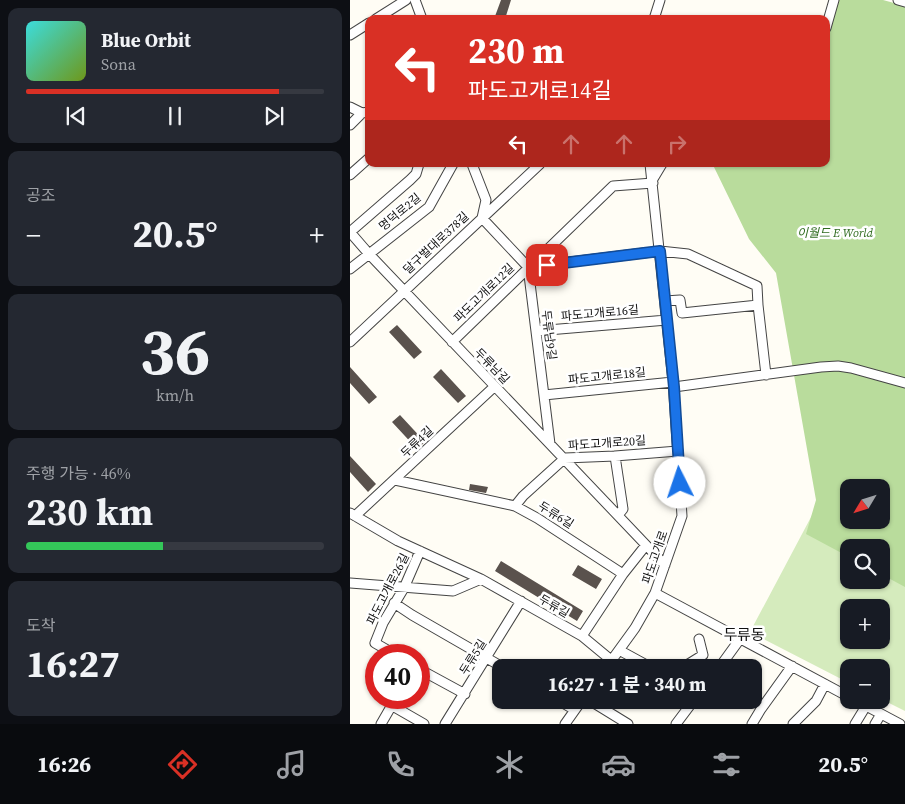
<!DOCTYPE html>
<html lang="ko">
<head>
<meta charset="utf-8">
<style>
  body { margin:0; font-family:"Source Serif 4","Noto Sans KR",serif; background:#242831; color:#f1f3f6; height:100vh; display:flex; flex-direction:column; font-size:19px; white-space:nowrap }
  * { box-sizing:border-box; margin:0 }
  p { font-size:16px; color:#9ea1a6 }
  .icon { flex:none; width:28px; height:28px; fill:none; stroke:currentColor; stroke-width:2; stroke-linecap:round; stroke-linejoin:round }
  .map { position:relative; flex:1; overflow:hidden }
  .panel { display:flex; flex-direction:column; gap:8px; padding:8px; background:#0d0f14; width:350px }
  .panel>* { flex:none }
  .hud { position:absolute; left:15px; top:15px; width:465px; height:152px; border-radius:10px; box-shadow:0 1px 4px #0004; background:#d93025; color:#fff; overflow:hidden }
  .needle { width:32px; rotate:232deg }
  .controls { position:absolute; left:490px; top:479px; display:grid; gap:10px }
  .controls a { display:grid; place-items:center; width:50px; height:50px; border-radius:10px; background:#171b24; box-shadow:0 1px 4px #0004; font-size:25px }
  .speed { position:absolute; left:15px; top:644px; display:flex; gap:10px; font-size:25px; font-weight:700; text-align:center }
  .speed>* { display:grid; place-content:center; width:65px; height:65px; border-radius:50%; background:#171b24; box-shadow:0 1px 4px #0004; line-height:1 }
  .speed .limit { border:8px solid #d22; background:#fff; color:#111 }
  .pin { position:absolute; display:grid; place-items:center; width:42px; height:42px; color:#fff; margin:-21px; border-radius:10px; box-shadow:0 2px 8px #0006 }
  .me { position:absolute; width:55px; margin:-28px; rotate:356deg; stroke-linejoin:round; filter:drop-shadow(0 0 4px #0008) }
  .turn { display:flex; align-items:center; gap:18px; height:105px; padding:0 20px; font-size:22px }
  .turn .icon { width:65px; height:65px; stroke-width:2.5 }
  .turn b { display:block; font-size:35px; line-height:42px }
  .lanes { display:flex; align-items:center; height:48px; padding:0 20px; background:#0003; justify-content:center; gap:25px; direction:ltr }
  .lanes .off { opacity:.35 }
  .big { font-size:38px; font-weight:700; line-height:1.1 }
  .panel .widget { flex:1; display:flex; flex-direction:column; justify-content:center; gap:8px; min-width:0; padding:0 18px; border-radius:10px; background:#242831 }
  .panel .dial { align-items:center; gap:0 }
  .dial b { font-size:65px; line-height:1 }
  .song { display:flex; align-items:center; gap:15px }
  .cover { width:60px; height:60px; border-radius:8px; background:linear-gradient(135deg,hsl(180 70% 55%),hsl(80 70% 35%)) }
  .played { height:5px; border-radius:2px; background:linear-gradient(90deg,#d93025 85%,#363941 85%) }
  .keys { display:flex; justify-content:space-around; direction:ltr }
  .heat { display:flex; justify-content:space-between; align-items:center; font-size:28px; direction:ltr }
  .charge { height:8px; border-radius:4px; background:linear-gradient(90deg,#34c759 46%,#363941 0) }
  .trip { position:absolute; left:142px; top:659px; width:270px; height:50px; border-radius:10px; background:#171b24; box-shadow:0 1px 4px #0004; font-weight:700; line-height:50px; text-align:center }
  .menu { display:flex; height:80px; justify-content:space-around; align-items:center; background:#090b0e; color:#9ea1a6 }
  .menu .icon { width:35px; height:35px }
  .menu .selected { color:#d93025 }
  .menu b { font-size:22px; color:#f1f3f6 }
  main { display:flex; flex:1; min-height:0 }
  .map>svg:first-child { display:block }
</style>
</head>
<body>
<main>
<section class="panel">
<div class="widget">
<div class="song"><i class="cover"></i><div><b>Blue Orbit</b><p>Sona</p></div></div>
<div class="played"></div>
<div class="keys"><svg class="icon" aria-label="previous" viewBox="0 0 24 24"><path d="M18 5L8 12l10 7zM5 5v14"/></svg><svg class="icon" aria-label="pause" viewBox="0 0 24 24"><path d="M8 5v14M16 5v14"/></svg><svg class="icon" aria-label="next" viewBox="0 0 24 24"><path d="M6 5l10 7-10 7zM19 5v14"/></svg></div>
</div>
<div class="widget"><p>공조</p>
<div class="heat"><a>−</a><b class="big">20.5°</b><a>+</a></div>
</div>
<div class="widget dial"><b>36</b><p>km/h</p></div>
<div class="widget"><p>주행 가능 · 46%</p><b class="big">230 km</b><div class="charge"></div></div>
<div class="widget"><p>도착</p><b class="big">16:27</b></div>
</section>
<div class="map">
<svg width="555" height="724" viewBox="0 0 555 724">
  <rect width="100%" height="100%" fill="#fffdf5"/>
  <path fill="#d5ebbd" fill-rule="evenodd" d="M555,7V711L531,699V668H499V683L400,632L469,502L429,275L373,164H476ZM499,488H531V520H499ZM499,548H531V580H499ZM499,608H531V640H499Z"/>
  <path fill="#b9dc9c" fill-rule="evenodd" d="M487,0H533L555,6V587L531,574V548H499V557L456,534L466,500L426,273L399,239L363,165L476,164V39ZM499,488H531V520H499Z"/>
  <path fill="#5a524d" d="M151,0H161L155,19H144Z
    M47,325L72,352L64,359L39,332Z
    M0,367L27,397L19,404L0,383Z
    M91,369L116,396L108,403L83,377Z
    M50,415L75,442L67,449L42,422Z
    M0,456L26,484L18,492L0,472Z
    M120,484L138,487L136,493L119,490Z
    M151,561L233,611L227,621L145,571Z
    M228,565L252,579L246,589L222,575Z"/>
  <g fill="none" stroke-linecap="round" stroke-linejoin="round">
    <defs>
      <path id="minor" d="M65,0L72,19
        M548,0L555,2
        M26,19L56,0
        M304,19L310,0
        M476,28L484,0
        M0,35L19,23
        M0,107L12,113L19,112
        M0,125L12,113
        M122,164L136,200L132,218
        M0,175L19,158
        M303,179L312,164
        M132,218L178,267L200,444
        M0,232L19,254L315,565
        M0,232L60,180L66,174L69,164
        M178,267L310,251L338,254L407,286L408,305
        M0,269L79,207L103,164
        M315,301L330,300L332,313L408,305L416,375
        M186,331L317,320
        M0,342L190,164
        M102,342L263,186L303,183
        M324,387L471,367L488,366L501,368L555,383
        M194,395L323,382
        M265,456L273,509L268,515
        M45,480L165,506L187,518L273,574L232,636
        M165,506L173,496L215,458L265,456L328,451
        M0,513L48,541L131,579L232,636L261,660
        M5,516L145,386
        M273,574L296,545
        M0,583L103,591L131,579
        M305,593L499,697
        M44,603L62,615L154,668
        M269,650L302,668
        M46,655L25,643L33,623L54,588L70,551
        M256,668L285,628L305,593L332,516L323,382L300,164
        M332,668L353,655L349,639
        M369,668L390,639
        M69,669L115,694
        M208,700L225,710
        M239,700L278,724
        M505,700L550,724
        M41,705L74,724
        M31,724L46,698
        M95,724L171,601
        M215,724L232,700
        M326,724L344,700
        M402,724L411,709L442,666
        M443,724L466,701L475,684
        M505,724L516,706
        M525,724L531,714"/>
    </defs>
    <use href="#minor" stroke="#444" stroke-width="11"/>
    <use href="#minor" stroke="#fff" stroke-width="9"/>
  </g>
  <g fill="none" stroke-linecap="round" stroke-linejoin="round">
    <defs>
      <path id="route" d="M197,265L310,251L324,387L330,483"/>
    </defs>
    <use href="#route" stroke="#114b97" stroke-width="12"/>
    <use href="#route" stroke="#1a73e8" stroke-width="9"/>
  </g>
  <g text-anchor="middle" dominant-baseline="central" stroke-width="5" stroke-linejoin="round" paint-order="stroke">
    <g font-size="12" fill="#111" stroke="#fff">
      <text transform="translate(50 212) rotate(-40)">명덕로2길</text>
      <text transform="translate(86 243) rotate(-43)">달구벌대로378길</text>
      <text transform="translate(134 293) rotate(-44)">파도고개로12길</text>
      <text transform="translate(250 313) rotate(-5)">파도고개로16길</text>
      <text transform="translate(199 335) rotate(83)">두류남9길</text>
      <text transform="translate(142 366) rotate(46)">두류남길</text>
      <text transform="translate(257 376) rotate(-6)">파도고개로18길</text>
      <text transform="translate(67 442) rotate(-43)">두류4길</text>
      <text transform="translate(257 443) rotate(-4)">파도고개로20길</text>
      <text transform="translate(206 515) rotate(32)">두류6길</text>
      <text transform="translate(305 557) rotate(-71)">파도고개로</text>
      <text transform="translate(38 589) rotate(-63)">파도고개로26길</text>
      <text transform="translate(204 606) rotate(30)">두류길</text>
      <text transform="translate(123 657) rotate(-58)">두류5길</text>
    </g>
    <g font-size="12" font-style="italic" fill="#2f6b1f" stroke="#fff">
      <text x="485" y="233">이월드 E World</text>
    </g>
    <g font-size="15" fill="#111" stroke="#fff">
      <text x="394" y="634">두류동</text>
    </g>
  </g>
</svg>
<div class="controls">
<a><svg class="needle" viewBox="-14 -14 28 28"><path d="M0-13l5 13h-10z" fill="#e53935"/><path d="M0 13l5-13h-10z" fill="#9ea1a6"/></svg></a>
<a><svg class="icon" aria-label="search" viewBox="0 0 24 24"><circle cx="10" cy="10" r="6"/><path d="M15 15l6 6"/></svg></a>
<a>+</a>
<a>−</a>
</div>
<div class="speed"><div class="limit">40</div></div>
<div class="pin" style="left:197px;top:265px;background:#d93025"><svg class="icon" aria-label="arrive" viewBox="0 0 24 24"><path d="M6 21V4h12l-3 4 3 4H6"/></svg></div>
<svg class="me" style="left:330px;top:483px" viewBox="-20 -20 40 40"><circle r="19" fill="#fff"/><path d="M0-13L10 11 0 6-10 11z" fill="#1a73e8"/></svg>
<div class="trip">16:27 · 1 분 · 340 m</div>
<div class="hud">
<div class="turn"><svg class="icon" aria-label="left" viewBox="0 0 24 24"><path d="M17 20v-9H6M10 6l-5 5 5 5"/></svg><div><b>230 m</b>파도고개로14길</div></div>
<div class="lanes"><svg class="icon" aria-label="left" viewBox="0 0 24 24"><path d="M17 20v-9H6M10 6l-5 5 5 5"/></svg><svg class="icon off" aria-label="ahead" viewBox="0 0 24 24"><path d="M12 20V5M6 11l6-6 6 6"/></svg><svg class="icon off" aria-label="ahead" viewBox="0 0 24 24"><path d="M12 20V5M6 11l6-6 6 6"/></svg><svg class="icon off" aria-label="right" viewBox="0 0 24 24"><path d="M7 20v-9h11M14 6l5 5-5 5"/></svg></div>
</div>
</div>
</main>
<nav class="menu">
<b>16:26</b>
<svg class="icon selected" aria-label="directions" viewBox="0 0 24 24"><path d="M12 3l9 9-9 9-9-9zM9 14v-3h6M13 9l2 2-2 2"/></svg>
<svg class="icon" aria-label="music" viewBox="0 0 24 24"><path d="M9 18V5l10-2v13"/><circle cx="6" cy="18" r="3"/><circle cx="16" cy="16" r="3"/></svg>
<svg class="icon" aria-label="phone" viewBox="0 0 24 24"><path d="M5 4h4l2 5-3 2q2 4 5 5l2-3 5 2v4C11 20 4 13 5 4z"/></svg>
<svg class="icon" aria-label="climate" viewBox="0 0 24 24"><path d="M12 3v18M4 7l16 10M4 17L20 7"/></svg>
<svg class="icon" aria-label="car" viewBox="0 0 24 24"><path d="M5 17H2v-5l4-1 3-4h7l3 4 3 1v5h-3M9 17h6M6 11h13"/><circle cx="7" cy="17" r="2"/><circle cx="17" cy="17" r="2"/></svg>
<svg class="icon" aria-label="filters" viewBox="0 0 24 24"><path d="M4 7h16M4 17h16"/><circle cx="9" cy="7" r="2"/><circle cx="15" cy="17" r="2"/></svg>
<b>20.5°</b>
</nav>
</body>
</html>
